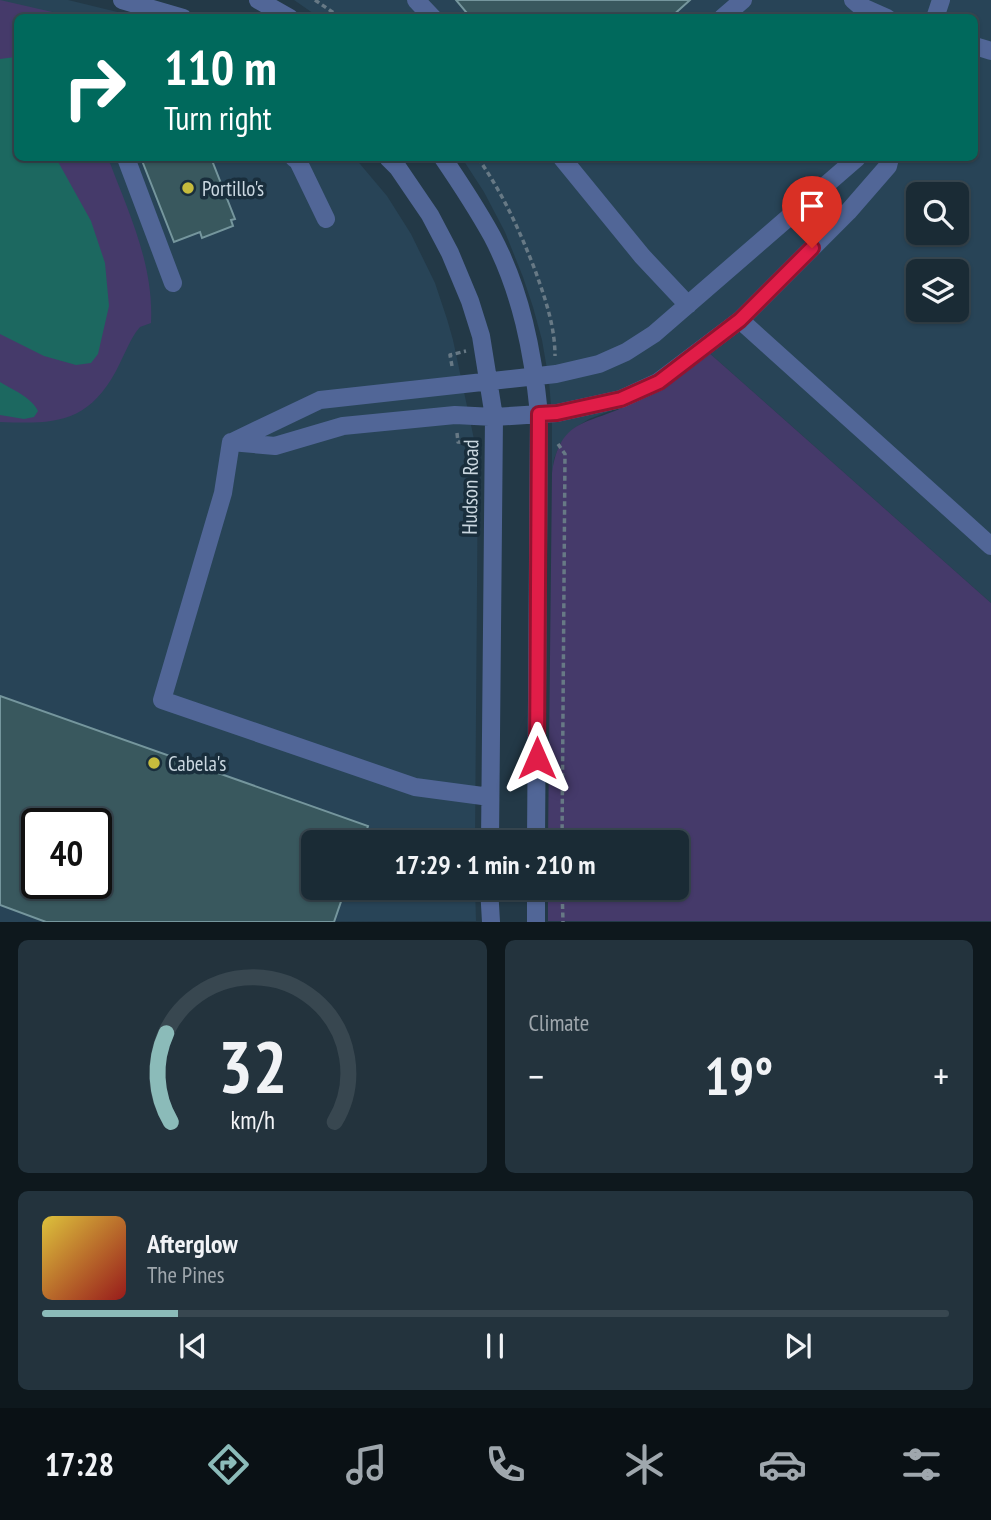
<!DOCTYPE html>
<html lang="en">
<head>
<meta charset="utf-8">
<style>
  body { margin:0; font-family:"PT Sans Narrow",sans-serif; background:#23333d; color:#f1f3f6; height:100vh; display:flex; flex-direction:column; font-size:26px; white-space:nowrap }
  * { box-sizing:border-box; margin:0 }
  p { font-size:23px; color:#9fa7ad }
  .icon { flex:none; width:38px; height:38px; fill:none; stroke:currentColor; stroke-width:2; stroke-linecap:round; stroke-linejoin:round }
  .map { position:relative; height:922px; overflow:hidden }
  .sheet { display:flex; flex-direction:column; gap:18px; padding:18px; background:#0e181d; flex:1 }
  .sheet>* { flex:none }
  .guide { position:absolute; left:14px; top:14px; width:964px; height:147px; border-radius:10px; box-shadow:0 2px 5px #0004,0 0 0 2px #384750; background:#00695c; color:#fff; overflow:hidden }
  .buttons { position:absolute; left:906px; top:182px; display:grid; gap:14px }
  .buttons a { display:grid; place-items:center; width:63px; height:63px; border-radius:10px; background:#1a2b35; box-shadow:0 2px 5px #0004,0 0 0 2px #384750; font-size:35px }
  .speed { position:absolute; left:21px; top:808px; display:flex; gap:14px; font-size:35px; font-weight:700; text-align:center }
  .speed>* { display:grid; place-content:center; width:91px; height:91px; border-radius:50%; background:#1a2b35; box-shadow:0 2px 5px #0004,0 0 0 2px #384750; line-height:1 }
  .speed .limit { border:4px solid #111; border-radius:10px; background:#fff; color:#111 }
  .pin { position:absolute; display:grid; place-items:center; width:60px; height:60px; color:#fff; margin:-72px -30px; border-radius:50% 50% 50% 0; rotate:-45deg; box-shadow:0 0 7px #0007 }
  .pin .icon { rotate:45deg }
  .me { position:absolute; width:77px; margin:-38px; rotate:0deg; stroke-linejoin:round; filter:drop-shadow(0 0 5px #0008) }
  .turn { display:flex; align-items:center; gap:24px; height:147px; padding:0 35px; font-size:32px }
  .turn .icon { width:91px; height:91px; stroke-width:2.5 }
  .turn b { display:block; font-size:49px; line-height:60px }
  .big { font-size:52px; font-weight:800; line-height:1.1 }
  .sheet .widget { flex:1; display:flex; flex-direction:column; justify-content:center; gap:10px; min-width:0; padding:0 24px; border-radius:10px; background:#23333d }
  .sheet .dial { align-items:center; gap:0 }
  .dial svg { height:182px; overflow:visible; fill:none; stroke:#384750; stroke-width:7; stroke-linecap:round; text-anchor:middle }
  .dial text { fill:#f1f3f6; stroke:none }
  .song { display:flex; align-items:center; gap:21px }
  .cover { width:84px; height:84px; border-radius:10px; background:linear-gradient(135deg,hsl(50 70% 55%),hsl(0 70% 35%)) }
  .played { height:7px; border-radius:4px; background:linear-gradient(90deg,#8bbbb9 15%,#384750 15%) }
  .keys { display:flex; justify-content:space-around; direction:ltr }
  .heat { display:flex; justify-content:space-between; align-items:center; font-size:38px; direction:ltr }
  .sheet .tiles { flex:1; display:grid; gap:18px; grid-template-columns:1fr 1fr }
  .widget:last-child { grid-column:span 2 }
  .trip { position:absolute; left:301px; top:830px; width:388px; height:70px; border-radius:10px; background:#1a2b35; box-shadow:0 2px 5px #0004,0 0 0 2px #384750; font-weight:800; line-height:70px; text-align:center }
  .tab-bar { display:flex; height:112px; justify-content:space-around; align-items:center; background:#0a1115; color:#9fa7ad }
  .tab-bar .icon { width:49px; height:49px }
  .tab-bar .on { color:#8bbbb9 }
  .tab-bar b { font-size:32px; color:#f1f3f6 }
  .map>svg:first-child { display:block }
</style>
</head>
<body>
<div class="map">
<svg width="991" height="922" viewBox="0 0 991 922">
  <rect width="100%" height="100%" fill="#233947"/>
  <path fill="#284457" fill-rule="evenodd" d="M0,0H68L138,17L18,18V158H355L387,196L411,234L435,283L447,319L453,340L478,458L475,842H313V887H475L476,921L0,922ZM37,824H96V884H37Z
    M294,0H991V603L707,351L626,405L589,419L573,429L560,444L554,459L552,473V418L549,381L542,340L533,307L523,277L505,232L484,192L462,158H975V18H320ZM919,194H957V233H919ZM919,271H957V310H919Z"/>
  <path fill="#453a6a" d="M0,0L74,17L18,18V158H108C128,211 154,264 151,323L140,327L136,332C128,344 123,358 116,371C87,424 54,424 0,422Z
    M707,351L991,603V921H548V887H677V842H548L552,473C560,418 587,425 626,406C635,401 644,393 653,387C671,375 689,363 707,351Z"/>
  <path fill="#1c6860" d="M15,57L18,58V158H56L91,221L105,263L109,306L98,354L91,363L76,365L44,356L0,334V59Z
    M0,382C13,390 31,397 38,411L34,417L24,419L0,415Z"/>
  <path fill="#39585e" stroke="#75969d" stroke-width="2" fill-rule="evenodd" d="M456,0H690L670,18H471Z
    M141,158H211L235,219L231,220L233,226L202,238L200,232L174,242Z
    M0,696L368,826L363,842H313V887H346L334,922H46L0,905ZM37,824H96V884H37Z"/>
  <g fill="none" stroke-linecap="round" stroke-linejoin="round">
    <path stroke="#677985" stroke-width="3.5" stroke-dasharray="5 3.5" stroke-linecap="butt" d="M315,0L341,18
      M478,158C503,194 519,229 535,270C545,298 555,326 555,356
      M452,366L450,355L466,351
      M457,433L458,442L476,443
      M558,444L565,454L562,842
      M562,887L563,922"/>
    <path stroke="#516697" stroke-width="18" d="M122,0L183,18
      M258,0L290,18
      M416,0L433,18
      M853,0L860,6L887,18
      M722,18L743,0
      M935,18L941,0
      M975,46L991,51
      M126,158L173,283
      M294,158L298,161L326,219
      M388,158L398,168L430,215L450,253L470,301L481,336L494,417L490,842
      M443,158C460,183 477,209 492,236C521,291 533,352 539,414L536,842
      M562,158L642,256L688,305
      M740,320L991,546
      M231,442L275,446L343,426L455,415L494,417L557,413L621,399L658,382L740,320L848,212L888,166L890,158
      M231,442L223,493L162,700L415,787L490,797
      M232,442L320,400L556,374L599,364L626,352L654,334L857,158
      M489,887L491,922
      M536,887V922"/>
  </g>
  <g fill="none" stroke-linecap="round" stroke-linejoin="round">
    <defs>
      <path id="route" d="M537,758L539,414L557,413L621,399L659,382L740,320L812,248"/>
    </defs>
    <use href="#route" stroke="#92132f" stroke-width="18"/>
    <use href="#route" stroke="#e11d48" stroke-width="12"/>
  </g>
  <g fill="#c6bc3d" stroke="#192e3c" stroke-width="2.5">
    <circle cx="188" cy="188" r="7"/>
    <circle cx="154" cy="763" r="7"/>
  </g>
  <g text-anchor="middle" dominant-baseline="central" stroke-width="7" stroke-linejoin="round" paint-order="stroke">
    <g font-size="21" fill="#cad7e0" stroke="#192e3c" text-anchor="start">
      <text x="202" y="188">Portillo's</text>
      <text x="168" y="763">Cabela's</text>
    </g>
    <g font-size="21" fill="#cad7e0" stroke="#192e3c">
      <text transform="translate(470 487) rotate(-89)">Hudson Road</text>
    </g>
  </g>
</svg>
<div class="buttons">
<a><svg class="icon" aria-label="search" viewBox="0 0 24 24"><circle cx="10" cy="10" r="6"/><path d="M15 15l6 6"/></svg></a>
<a><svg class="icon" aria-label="layers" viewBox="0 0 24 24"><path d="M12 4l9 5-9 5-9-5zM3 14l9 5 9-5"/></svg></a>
</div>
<div class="speed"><div class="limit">40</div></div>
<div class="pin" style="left:812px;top:248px;background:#d93025"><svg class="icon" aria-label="arrive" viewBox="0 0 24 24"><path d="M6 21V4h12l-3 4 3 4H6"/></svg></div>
<svg class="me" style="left:537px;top:758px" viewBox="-20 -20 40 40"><path d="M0-17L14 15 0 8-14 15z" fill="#e11d48" stroke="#fff" stroke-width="4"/></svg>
<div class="trip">17:29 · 1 min · 210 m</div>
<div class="guide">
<div class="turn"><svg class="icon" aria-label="right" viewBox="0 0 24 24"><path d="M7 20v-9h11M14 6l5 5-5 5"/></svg><div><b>110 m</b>Turn right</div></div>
</div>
</div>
<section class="sheet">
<div class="tiles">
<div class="widget dial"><svg viewBox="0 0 100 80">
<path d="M14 69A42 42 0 1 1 86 69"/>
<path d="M14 69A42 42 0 0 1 12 30" stroke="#8bbbb9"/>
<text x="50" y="56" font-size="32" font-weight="700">32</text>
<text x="50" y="72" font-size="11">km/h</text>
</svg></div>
<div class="widget"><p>Climate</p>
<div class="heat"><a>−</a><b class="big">19°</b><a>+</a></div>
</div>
<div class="widget">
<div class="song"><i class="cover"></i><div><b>Afterglow</b><p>The Pines</p></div></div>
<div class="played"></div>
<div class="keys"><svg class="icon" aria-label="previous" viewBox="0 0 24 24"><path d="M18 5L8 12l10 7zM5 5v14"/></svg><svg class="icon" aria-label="pause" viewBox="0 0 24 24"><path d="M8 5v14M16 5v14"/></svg><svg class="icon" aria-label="next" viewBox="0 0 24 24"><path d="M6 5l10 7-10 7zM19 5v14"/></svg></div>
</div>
</div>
</section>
<nav class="tab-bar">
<b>17:28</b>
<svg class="icon on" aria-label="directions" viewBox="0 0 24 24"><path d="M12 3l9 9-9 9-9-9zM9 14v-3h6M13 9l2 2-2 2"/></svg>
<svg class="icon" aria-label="music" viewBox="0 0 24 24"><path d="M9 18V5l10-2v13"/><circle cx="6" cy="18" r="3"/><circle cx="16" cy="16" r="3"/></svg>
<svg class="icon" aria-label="phone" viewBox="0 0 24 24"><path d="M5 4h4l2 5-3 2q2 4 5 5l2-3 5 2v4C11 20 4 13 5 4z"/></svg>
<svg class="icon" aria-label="climate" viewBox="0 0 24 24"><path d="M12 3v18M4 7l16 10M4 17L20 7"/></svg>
<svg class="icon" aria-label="car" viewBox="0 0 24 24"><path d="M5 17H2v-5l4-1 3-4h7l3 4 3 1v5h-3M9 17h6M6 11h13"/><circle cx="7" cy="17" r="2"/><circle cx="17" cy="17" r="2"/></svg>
<svg class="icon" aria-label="filters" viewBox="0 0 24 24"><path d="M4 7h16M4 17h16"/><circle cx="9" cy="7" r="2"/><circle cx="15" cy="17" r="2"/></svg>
</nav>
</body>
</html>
